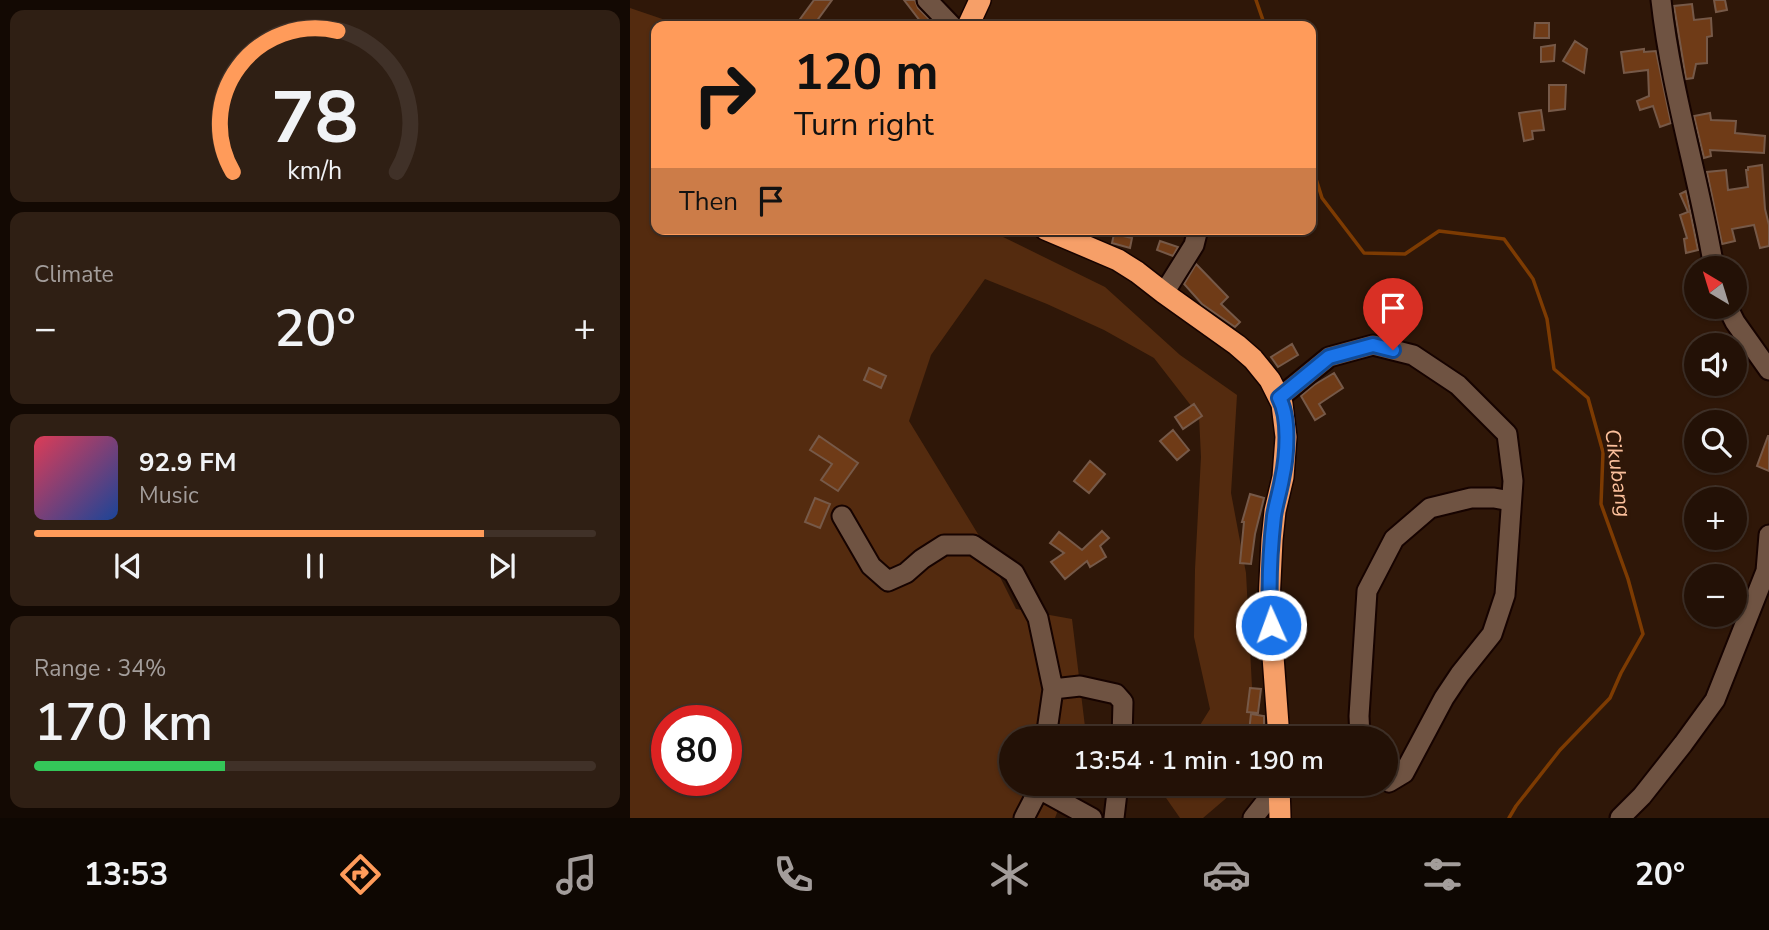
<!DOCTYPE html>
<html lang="en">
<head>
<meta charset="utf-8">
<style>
  body { margin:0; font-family:"Nunito Sans",sans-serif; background:#2f1f14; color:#f1f3f6; height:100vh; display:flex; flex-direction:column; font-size:26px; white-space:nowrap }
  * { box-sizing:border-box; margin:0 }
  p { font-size:23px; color:#a39d9b }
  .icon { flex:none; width:38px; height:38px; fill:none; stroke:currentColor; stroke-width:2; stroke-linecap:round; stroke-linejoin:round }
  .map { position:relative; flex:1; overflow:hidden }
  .details { display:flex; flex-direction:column; gap:10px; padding:10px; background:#130903; width:630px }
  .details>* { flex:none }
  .hud { position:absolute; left:21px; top:21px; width:665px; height:214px; border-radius:14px; box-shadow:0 2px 5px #0004,0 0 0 2px #403128; background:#ff9b5a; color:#111; overflow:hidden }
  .needle { width:46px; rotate:322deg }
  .tools { position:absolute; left:1054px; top:256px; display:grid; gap:14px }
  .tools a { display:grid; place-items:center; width:63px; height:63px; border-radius:50%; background:#231106; box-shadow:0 2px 5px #0004,0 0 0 2px #403128; font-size:35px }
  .speed { position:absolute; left:21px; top:705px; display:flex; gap:14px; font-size:35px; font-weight:700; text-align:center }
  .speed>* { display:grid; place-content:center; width:91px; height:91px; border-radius:50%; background:#231106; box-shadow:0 2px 5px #0004,0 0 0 2px #403128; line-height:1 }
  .speed .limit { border:10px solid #d22; background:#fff; color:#111 }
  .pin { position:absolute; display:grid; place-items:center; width:60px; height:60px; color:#fff; margin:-72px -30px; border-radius:50% 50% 50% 0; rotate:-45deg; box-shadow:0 0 7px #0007 }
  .pin .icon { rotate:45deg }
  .me { position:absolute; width:77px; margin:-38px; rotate:358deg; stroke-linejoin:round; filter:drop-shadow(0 0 5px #0008) }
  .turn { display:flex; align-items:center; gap:24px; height:147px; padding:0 28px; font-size:32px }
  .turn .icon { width:91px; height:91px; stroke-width:2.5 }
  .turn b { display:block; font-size:49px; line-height:60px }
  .then { display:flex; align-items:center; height:66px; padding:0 28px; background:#0003; gap:14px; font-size:26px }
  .big { font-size:52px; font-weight:600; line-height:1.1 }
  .details .tile { flex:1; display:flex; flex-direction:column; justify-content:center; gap:10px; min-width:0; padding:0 24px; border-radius:14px; background:#2f1f14 }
  .details .dial { align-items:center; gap:0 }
  .dial svg { height:182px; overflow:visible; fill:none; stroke:#403128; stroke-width:7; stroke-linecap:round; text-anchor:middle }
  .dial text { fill:#f1f3f6; stroke:none }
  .song { display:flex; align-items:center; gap:21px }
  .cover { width:84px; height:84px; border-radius:10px; background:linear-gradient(135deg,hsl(350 70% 55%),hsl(220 70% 35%)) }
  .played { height:7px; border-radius:4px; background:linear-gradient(90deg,#ff9b5a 80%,#403128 80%) }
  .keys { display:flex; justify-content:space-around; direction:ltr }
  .heat { display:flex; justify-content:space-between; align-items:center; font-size:38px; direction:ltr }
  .charge { height:10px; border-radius:5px; background:linear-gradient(90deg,#34c759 34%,#403128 0) }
  .trip { position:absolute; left:369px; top:726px; width:399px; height:70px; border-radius:35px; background:#231106; box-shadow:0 2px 5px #0004,0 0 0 2px #403128; font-weight:600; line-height:70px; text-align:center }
  .tab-bar { display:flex; height:112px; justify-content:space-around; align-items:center; background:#0e0702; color:#a39d9b }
  .tab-bar .icon { width:49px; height:49px }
  .tab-bar .on { color:#ff9b5a }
  .tab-bar b { font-size:32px; color:#f1f3f6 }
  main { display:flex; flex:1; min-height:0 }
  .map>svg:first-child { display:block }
</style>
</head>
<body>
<main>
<section class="details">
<div class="tile dial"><svg viewBox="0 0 100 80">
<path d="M14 69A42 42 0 1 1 86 69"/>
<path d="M14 69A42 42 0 0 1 60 7" stroke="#ff9b5a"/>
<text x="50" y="56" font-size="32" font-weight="700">78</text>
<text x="50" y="72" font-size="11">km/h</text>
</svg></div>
<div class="tile"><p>Climate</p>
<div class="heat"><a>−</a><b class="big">20°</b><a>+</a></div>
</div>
<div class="tile">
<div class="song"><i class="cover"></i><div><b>92.9 FM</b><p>Music</p></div></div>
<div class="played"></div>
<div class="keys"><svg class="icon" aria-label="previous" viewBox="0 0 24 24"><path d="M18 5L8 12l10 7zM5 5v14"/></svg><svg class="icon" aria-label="pause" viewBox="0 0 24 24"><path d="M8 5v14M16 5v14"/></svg><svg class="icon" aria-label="next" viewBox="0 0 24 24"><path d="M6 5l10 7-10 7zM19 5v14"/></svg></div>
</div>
<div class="tile"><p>Range · 34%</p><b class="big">170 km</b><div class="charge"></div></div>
</section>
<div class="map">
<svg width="1139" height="818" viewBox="0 0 1139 818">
  <rect width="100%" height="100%" fill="#2f1708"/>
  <path fill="#542b0f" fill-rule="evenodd" d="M0,8L53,26H26V229H364L369,235L475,287L550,355L607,395L601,493L616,573L623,706L617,738H562L580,709L564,637L565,569L571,457L569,416L524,358L474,330L417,304L355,279L301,355L279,421L351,539L386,609L442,619L456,735L455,738H382V784H438L425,818H0ZM37,721H96V780H37Z
    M536,784H608L607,789L573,818H550L534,795Z"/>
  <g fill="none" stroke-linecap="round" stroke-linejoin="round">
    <path stroke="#7d3b02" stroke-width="3.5" d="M626,0L635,26
      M681,163L692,198L734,253L775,254L809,231L874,239L903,279L917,319L924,369L958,398L973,452L971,504L998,579L1013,634L991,673L980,698L930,750L886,806L879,818"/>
  </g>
  <path fill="#6f3b17" stroke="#765948" stroke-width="2" d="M184,0H202L183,26H165Z
    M274,0H285L288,8L304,24L301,26H294Z
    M1084,0H1095L1097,10L1086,12Z
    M1062,4L1064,20L1081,18L1082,36L1077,37V63L1066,64L1063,78L1056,79L1044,6Z
    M905,23H919V38H904Z
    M945,41L957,49L954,73L933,61Z
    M925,45L924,61L911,62V47Z
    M1014,49V52L1026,51L1041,123L1030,127L1023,106L1010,110L1007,101L1019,96L1018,70L994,73L991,52Z
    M919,85H936L935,109L919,111Z
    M911,110L914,130L902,131L903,139L894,141L889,113Z
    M1080,113L1081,120L1106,121L1105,133L1135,136L1134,153L1080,150L1081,156L1074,158L1064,116Z
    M1132,165L1135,209L1139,225V246L1130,248L1124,225L1102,229L1105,241L1092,244L1077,172L1096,170L1098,190L1118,187L1116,170H1118V167Z
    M1056,191L1068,250L1056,253L1054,239L1057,238L1050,215L1058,212L1050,194Z
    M484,234L502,238L500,248L482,243Z
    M530,241L548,247L543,256L527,250Z
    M566,264L598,297L591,304L610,322L605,327L572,304L554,284Z
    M662,344L668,355L648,367L641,357Z
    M239,368L256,376L251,388L234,380Z
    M704,373L713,388L689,404L695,414L685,420L671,396L684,385Z
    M564,404L572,416L553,429L545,417Z
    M543,430L559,450L547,460L530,441Z
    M189,436L228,463L208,491L191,480L202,464L180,450Z
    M1138,436H1139V471L1127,466Z
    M460,461L475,474L459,493L444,481Z
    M620,494L634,498L625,534L621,564L610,563L614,522H612Z
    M185,498L200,504L190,528L175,522Z
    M472,531L479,538L470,546L476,557L460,567L457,561L435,579L421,562L434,553L420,543L429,532L452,550Z
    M615,610L626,611V633L613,632Z
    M620,688L631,689L628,713L617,712Z
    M621,714L634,716V734L619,732Z"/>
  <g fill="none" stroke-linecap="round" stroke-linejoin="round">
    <defs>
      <path id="minor" d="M297,0L322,26
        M1031,0C1041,91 1069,178 1084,268
        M534,293L564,245L568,229
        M1097,306L1105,322L1139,370
        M649,398L699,357L743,345L783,355L828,385L877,434L883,481L875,595L862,634L830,674L814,698L774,773L759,782L756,780
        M212,516L241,566L258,581L276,573L292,559L314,545H343L384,573L408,618L423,689
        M416,738L423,689L450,686L486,694L493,702L492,738
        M730,738L729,716L737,591L764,539L800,508L841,498H864L881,501
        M409,789L462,818
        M394,818L409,789V784
        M484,818L488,784
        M623,818L649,785
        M990,818L1012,796L1053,744L1085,700L1136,571L1139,535"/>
      <path id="highway" d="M338,26L350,0
        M415,229L488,260L507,272L534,293L607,345L623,359L640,380L652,404L656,437L653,477L645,511L642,540L639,602L649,738
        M649,784L650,818"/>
    </defs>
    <use href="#minor" stroke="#160300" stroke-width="23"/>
    <use href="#highway" stroke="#160300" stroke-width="24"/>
    <use href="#minor" stroke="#6f5342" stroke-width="19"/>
    <use href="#highway" stroke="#f69f68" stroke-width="21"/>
  </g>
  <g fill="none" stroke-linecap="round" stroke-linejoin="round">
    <defs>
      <path id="route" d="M641,625C638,589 640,552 644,516C646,503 650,491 652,479C657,456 660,418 649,398L699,357L743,345L763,350"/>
    </defs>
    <use href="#route" stroke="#114b97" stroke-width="18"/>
    <use href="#route" stroke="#1a73e8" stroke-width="12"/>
  </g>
  <g text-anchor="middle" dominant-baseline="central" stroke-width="7" stroke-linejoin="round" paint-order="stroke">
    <g font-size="21" font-style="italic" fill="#fbbf9b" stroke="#2f1708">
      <text transform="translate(988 473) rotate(82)">Cikubang</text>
    </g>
  </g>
</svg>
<div class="tools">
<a><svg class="needle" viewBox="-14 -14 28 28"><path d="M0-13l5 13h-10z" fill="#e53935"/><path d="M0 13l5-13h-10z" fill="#a39d9b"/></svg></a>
<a><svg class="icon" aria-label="sound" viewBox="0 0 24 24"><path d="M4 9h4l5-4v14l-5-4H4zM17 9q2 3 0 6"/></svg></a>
<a><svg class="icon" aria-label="search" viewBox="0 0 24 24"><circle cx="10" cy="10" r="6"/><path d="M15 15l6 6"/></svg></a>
<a>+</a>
<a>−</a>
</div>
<div class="speed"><div class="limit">80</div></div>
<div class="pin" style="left:763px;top:350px;background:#d93025"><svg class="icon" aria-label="arrive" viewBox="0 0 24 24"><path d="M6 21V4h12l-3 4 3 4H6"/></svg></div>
<svg class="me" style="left:641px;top:625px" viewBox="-20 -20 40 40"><circle r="17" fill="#1a73e8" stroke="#fff" stroke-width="3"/><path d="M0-11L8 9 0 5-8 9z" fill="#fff"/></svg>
<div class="trip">13:54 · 1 min · 190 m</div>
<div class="hud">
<div class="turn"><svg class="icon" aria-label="right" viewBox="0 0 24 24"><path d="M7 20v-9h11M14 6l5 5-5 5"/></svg><div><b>120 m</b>Turn right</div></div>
<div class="then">Then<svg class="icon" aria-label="arrive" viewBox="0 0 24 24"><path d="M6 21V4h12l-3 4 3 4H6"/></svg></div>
</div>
</div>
</main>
<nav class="tab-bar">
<b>13:53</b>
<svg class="icon on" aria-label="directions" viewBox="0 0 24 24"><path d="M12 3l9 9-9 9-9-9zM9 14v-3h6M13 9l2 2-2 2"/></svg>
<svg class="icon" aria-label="music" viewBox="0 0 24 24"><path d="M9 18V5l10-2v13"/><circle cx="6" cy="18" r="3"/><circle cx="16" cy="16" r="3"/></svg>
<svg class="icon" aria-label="phone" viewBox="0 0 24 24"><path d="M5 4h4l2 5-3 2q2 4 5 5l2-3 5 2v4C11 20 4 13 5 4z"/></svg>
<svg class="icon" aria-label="climate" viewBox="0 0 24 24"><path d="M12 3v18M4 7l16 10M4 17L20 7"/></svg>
<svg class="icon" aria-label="car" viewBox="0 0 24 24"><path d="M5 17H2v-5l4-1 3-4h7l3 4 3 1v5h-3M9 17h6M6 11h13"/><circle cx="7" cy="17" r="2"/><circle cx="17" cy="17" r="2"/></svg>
<svg class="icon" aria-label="filters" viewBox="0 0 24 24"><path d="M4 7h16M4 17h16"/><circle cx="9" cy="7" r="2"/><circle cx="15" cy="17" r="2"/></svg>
<b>20°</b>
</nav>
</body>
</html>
